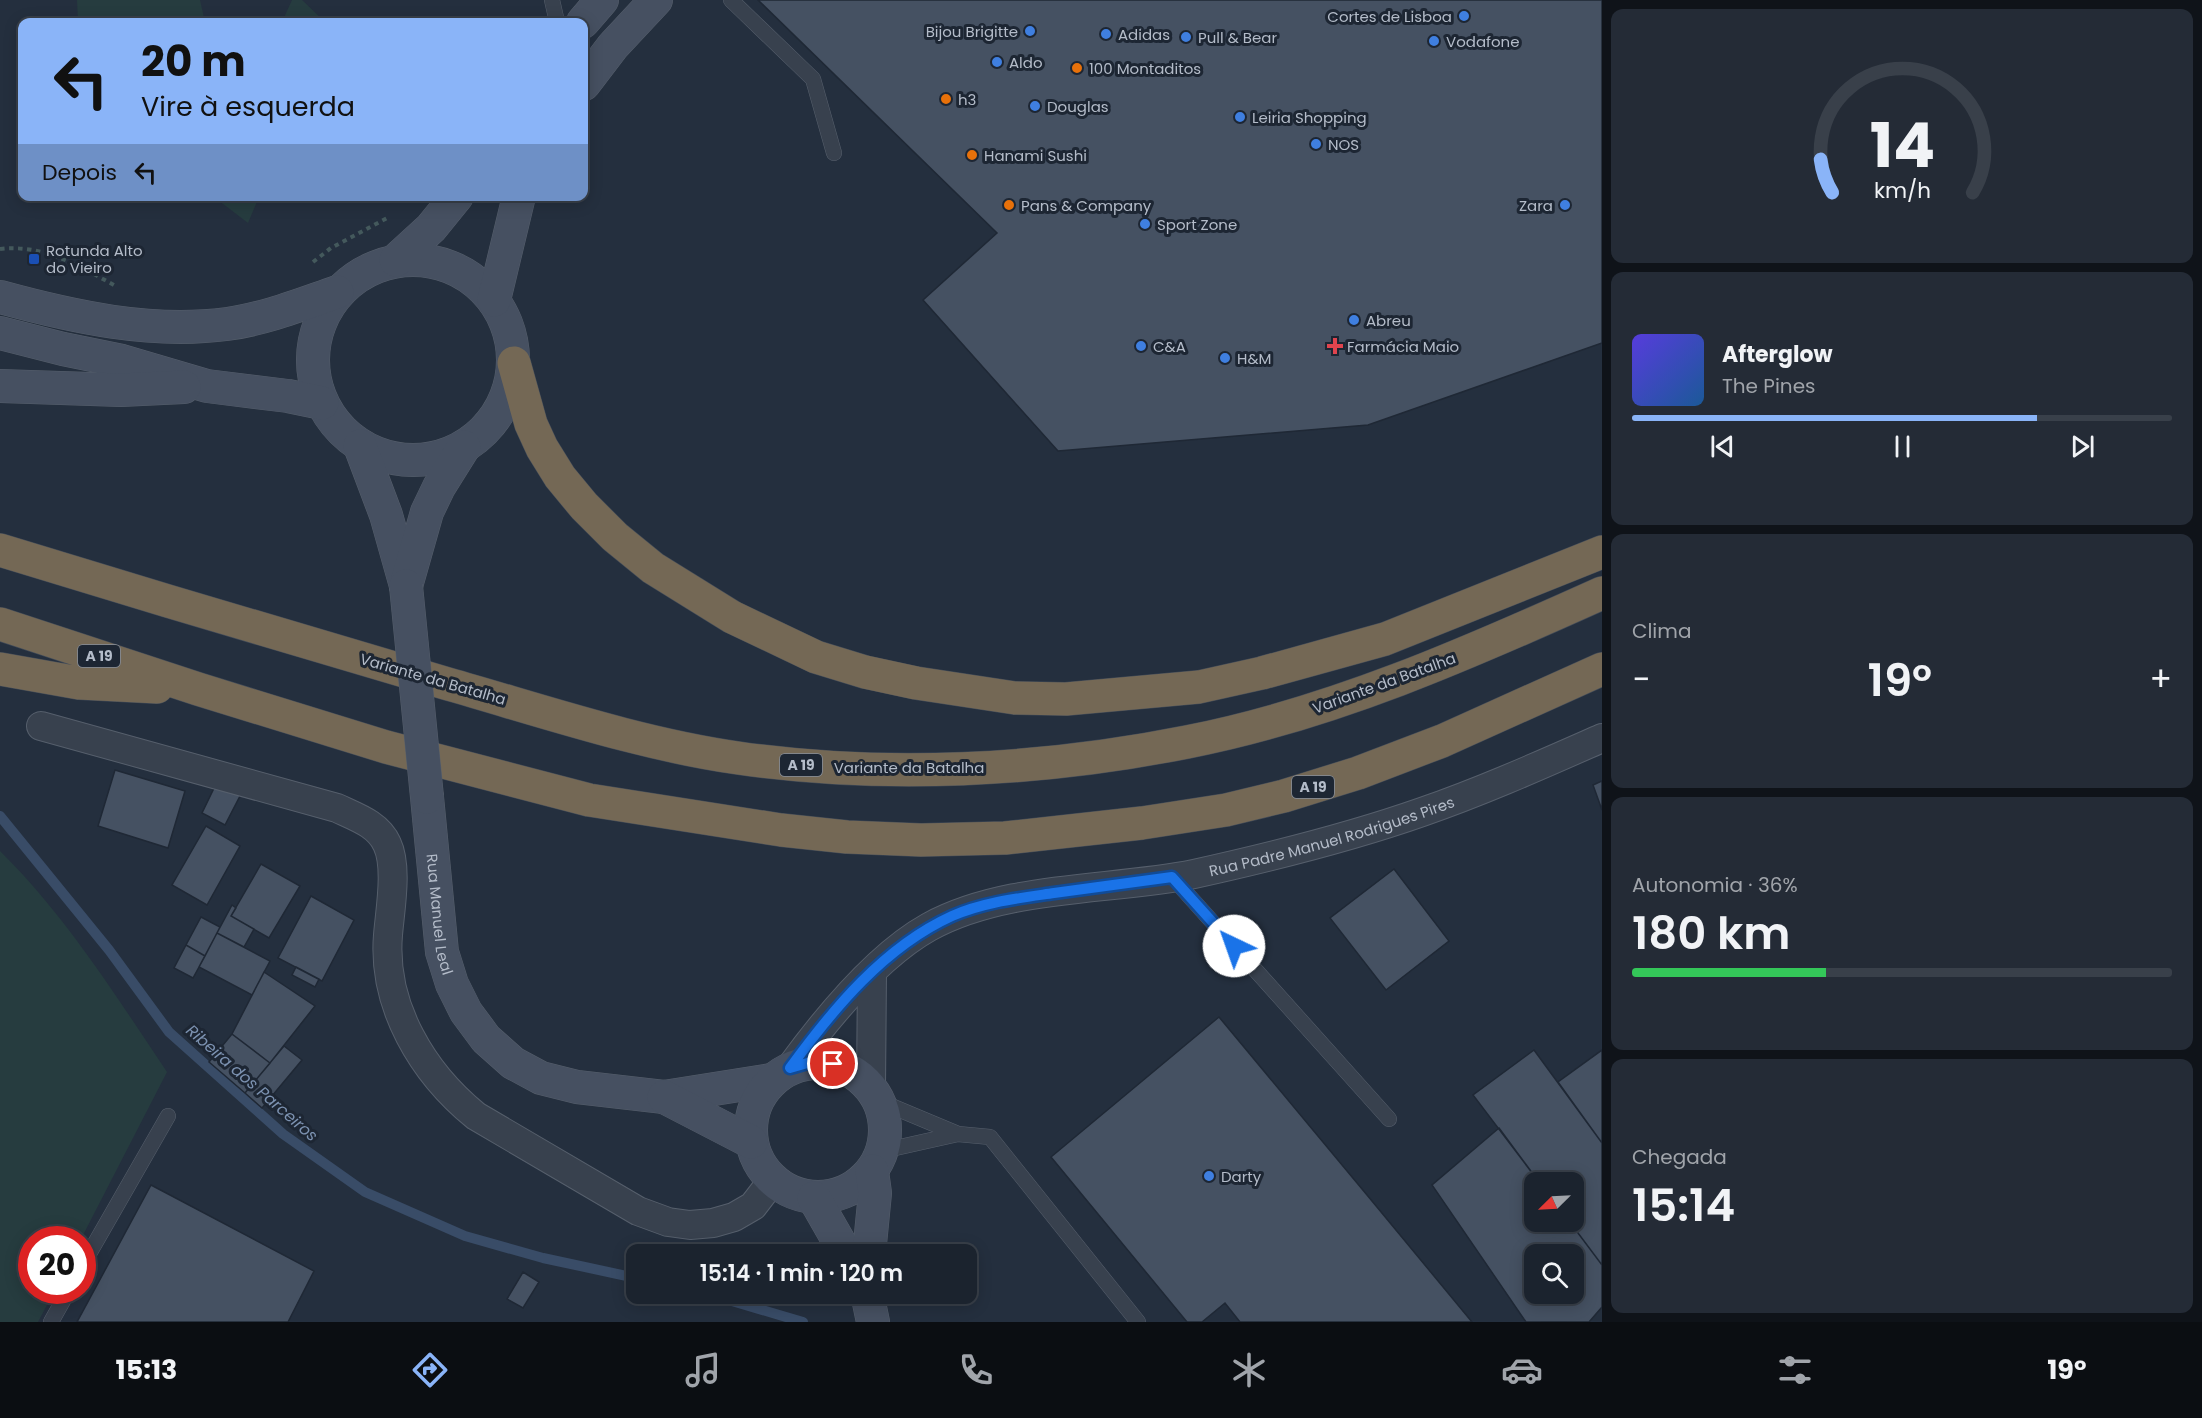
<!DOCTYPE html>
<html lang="pt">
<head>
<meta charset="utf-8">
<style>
  body { margin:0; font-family:Poppins,sans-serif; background:#242b36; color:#f1f3f6; height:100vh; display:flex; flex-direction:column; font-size:22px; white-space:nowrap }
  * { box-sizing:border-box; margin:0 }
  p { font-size:20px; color:#a0a4aa }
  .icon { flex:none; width:33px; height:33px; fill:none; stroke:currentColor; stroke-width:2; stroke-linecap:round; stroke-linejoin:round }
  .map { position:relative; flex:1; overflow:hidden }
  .side { display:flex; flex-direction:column; gap:9px; padding:9px; background:#0f1319; width:600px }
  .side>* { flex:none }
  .top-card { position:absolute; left:18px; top:18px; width:570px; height:183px; border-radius:12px; box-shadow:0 3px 15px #0003,0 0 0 2px #39404a; background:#8ab4f8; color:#111; overflow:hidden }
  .needle { width:39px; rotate:246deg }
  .tools { position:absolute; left:1524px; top:1172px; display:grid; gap:12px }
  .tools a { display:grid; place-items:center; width:60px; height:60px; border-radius:12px; background:#1b232e; box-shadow:0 3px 15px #0003,0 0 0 2px #39404a; font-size:30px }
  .speed { position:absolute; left:18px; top:1226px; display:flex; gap:12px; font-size:30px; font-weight:700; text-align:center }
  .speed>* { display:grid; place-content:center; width:78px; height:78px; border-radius:50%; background:#1b232e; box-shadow:0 3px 15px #0003,0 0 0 2px #39404a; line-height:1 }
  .speed .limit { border:9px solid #d22; background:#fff; color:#111 }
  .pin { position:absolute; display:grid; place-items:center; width:51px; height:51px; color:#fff; margin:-26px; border:3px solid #fff; border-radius:50%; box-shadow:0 2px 6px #0007 }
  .me { position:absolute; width:66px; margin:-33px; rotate:318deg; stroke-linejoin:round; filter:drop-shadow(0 0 4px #0008) }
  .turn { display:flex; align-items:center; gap:21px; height:126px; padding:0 24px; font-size:27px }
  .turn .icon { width:78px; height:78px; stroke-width:2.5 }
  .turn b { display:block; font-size:42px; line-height:51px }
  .then { display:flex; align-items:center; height:57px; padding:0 24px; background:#0003; gap:12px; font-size:22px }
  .big { font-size:45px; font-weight:600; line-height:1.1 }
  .side .card { flex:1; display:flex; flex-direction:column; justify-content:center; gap:9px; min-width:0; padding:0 21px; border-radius:12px; background:#242b36 }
  .side .dial { align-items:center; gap:0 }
  .dial svg { height:156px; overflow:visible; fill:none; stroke:#39404a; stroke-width:7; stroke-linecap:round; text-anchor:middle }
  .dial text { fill:#f1f3f6; stroke:none }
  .song { display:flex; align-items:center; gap:18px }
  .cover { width:72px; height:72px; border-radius:9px; background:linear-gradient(135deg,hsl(250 70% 55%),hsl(210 70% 35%)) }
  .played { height:6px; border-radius:3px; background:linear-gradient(90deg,#8ab4f8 75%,#39404a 75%) }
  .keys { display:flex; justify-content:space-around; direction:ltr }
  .heat { display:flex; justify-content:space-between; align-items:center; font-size:33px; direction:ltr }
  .charge { height:9px; border-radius:4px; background:linear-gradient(90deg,#34c759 36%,#39404a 0) }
  .trip { position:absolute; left:626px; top:1244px; width:351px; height:60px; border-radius:12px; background:#1b232e; box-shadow:0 3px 15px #0003,0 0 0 2px #39404a; font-weight:600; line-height:60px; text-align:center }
  .dock { display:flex; height:96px; justify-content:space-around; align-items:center; background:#0b0e12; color:#a0a4aa }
  .dock .icon { width:42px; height:42px }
  .dock .on { color:#8ab4f8 }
  .dock b { font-size:27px; color:#f1f3f6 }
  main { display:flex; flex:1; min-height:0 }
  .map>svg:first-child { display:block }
</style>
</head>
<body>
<main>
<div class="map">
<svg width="1602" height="1322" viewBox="0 0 1602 1322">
  <rect width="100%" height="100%" fill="#242f3e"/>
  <path fill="#263c3f" d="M77,0H200L205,22H78Z
    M292,0H302L325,22H282Z
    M214,197H259L248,223Z
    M0,851C66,916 116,996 167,1072L81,1239H32V1290H55L38,1322H0Z"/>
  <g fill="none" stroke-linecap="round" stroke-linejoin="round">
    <path stroke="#394c67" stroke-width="10" d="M0,816L109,950L169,1032L283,1134L365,1192L465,1236L543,1258L636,1278
      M705,1293L803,1322"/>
  </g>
  <path fill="#455162" stroke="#1f2835" stroke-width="1.5" fill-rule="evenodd" d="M758,0H1602V343L1368,425L1058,451L923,300L997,233Z
    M115,770L185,791L168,848L98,826Z
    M1602,781V810L1593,785Z
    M217,782L241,794L225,825L202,813Z
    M206,826L240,846L207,905L172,885Z
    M261,864L300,886L269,938L231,916Z
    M1394,869L1449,941L1386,990L1330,918Z
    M311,896L354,920L322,981L278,958Z
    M232,905L236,908L231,916L254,929L244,947L217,933Z
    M201,917L220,927L205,956L186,945Z
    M217,933L270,961L252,995L199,967Z
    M186,945L205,956L193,978L174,968Z
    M296,967L319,979L315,987L292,975Z
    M264,972L315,1006L270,1063L232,1034Z
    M1219,1017L1367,1195L1472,1322H1240L1225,1303L1202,1322H1187L1051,1157Z
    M232,1034L270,1063L245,1093L209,1062Z
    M284,1046L302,1060L262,1108L245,1093Z
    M1534,1050L1602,1143V1265L1569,1221H1574V1182H1539L1473,1095Z
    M1602,1050V1143L1558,1082Z
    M1499,1128L1539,1182H1534V1221H1569L1602,1265V1307L1589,1322H1526L1432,1185ZM1534,1254H1574V1293H1534Z
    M151,1185L314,1271L288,1322H77Z
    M523,1272L539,1282L523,1308L507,1299Z"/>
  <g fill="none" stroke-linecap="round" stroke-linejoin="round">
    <defs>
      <path id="lane" d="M552,0L557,22
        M731,0L813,79L834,153
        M1172,877L1389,1119
        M879,1101L958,1134L990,1137L1138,1322
        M882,1151L958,1134
        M82,1266L168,1116
        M51,1322L69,1290"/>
      <g id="street">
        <path d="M41,726L337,808C356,817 378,824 387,844C398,867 390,910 388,935C382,1006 423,1073 476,1116L638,1211L668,1222L690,1225L713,1223L734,1217L753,1206L773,1180"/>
        <path id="s1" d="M790,1068C825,1020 877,956 929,927C1005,885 1110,891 1194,874C1271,857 1348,838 1422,812C1483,791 1543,764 1602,738"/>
        <path d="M871,1087L872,972"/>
      </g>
      <g id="secondary">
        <path d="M583,22L602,0"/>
        <path d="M584,84L613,46L656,0"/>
        <circle cx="413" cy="360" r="100"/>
        <path d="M396,260L431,228L457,196"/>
        <path d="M0,297C73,317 151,334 227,324C265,319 302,304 337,292"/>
        <path d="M494,300L519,196"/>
        <path d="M0,333L63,349L122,361L207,386L288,396L322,403"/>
        <path d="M0,386L121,390L184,387"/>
        <path d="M360,446L386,515L406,586"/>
        <path d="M406,586L427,512L439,487L464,447"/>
        <path id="s2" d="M427,797L442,952L452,984L466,1012L486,1039L513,1063L541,1078L577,1087L664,1097L771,1080"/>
        <circle cx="818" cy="1130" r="67"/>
        <path d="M664,1097L751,1142"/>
        <path d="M814,1198L846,1254"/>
        <path d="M869,1254L875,1193L872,1171"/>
        <path d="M867,1293L873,1322"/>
      </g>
      <path id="highway" d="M514,363L531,424L542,448L560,477L584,506L615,537L653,568L732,617L816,657L865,672L916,683L1015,698L1066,699L1199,687L1262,673L1385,639L1602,552
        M0,550C149,596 298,640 448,684C543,711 640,744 738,758C884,779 1042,771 1187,742C1331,714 1469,653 1602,593
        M0,624L198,689L386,747L589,800L781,830L847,837L921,840L1005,838L1142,823L1226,810L1284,796L1358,773L1442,741L1602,669
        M0,669L79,683L157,687"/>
    </defs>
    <use href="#lane" stroke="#565f6c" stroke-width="16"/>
    <use href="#street" stroke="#565f6c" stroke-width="30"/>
    <use href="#secondary" stroke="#565f6c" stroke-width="34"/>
    <use href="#highway" stroke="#434c59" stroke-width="34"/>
    <path stroke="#44595c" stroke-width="4" stroke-dasharray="4.5 4.5" stroke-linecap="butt" d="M0,249C43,244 77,265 114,285
      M313,262L331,248L389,217"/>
    <use href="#lane" stroke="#38414e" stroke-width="15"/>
    <use href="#street" stroke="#38414e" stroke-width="28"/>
    <use href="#secondary" stroke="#465061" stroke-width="33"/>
    <use href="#highway" stroke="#746855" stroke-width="33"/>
    <defs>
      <path id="secondary-bridge" d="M406,586L427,797"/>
    </defs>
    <use href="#secondary-bridge" stroke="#565f6c" stroke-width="34" stroke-linecap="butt"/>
    <use href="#secondary-bridge" stroke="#465061" stroke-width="33"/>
  </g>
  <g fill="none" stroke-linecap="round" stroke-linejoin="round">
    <defs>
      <path id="route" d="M833,1064L811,1062L790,1068C833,1009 884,947 952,916C984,902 1020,898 1054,893C1093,888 1133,882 1172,877L1234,946"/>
    </defs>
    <use href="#route" stroke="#114b97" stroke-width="15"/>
    <use href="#route" stroke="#1a73e8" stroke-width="10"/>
  </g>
  <g fill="#3f7fe0" stroke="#1d2633" stroke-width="2">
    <circle cx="1464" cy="16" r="6"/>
    <circle cx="1030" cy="31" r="6"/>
    <circle cx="1106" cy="34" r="6"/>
    <circle cx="1186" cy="37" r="6"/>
    <circle cx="1434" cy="41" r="6"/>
    <circle cx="997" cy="62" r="6"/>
    <circle cx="1035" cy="106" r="6"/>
    <circle cx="1240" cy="117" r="6"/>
    <circle cx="1316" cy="144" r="6"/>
    <circle cx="1565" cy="205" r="6"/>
    <circle cx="1145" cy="224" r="6"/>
    <circle cx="1354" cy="320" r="6"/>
    <circle cx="1141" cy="346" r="6"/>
    <circle cx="1225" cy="358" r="6"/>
    <circle cx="1209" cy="1176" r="6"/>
  </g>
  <g fill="#e8710a" stroke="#1d2633" stroke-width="2">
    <circle cx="1077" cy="68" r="6"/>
    <circle cx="946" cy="99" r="6"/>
    <circle cx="972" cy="155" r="6"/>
    <circle cx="1009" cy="205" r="6"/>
  </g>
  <rect fill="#1a4fb4" stroke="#1d2633" stroke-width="2" x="28" y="253" width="12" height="12" rx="3"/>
  <path fill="#e0444e" stroke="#1d2633" stroke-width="2" d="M1332 337h6v6h6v6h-6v6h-6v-6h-6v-6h6z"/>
  <g text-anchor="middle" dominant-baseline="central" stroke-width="6" stroke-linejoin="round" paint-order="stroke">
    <g fill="#1d2633" stroke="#878f9c" stroke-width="1.5">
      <rect x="78" y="645" width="42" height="22" rx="4.5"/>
      <rect x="780" y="754" width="42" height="22" rx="4.5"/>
      <rect x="1292" y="776" width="42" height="22" rx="4.5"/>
    </g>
    <g font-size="14" font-weight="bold" fill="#b4bcc9">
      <text x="99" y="656">A 19</text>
      <text x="801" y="765">A 19</text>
      <text x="1313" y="787">A 19</text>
    </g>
    <g font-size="15" fill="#b4bcc9" stroke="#1d2633" text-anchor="start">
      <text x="1452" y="16" text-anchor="end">Cortes de Lisboa</text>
      <text x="1018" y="31" text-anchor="end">Bijou Brigitte</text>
      <text x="1118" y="34">Adidas</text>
      <text x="1198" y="37">Pull &amp; Bear</text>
      <text x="1446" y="41">Vodafone</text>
      <text x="1009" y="62">Aldo</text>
      <text x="1089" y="68">100 Montaditos</text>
      <text x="958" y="99">h3</text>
      <text x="1047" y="106">Douglas</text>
      <text x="1252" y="117">Leiria Shopping</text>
      <text x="1328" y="144">NOS</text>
      <text x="984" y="155">Hanami Sushi</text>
      <text x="1021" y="205">Pans &amp; Company</text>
      <text x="1553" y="205" text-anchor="end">Zara</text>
      <text x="1157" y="224">Sport Zone</text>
      <text x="46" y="250">Rotunda Alto<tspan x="46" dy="17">do Vieiro</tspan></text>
      <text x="1366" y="320">Abreu</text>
      <text x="1153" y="346">C&amp;A</text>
      <text x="1347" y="346">Farmácia Maio</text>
      <text x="1237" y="358">H&amp;M</text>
      <text x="1221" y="1176">Darty</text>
    </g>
    <g font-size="15" fill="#b4bcc9" stroke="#1d2633">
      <text transform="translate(433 679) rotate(16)">Variante da Batalha</text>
      <text transform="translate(1384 683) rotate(-20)">Variante da Batalha</text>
      <text x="909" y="767">Variante da Batalha</text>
      <text stroke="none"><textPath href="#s1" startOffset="614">Rua Padre Manuel Rodrigues Pires</textPath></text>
      <text stroke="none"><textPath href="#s2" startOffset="118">Rua Manuel Leal</textPath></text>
    </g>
    <g font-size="16" font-style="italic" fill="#7c92b1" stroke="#1d2633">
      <text transform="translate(252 1083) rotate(41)">Ribeira dos Parceiros</text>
    </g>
  </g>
</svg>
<div class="tools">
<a><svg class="needle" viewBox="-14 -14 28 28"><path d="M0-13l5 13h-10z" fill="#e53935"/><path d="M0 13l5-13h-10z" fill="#a0a4aa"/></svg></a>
<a><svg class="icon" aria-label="search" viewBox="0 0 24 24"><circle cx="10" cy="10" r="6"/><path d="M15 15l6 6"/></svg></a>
</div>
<div class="speed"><div class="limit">20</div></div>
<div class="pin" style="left:833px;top:1064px;background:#d93025"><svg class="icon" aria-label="arrive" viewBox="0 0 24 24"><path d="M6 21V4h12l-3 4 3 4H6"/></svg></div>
<svg class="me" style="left:1234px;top:946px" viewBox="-20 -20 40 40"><circle r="19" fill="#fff"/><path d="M0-13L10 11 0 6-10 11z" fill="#1a73e8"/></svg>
<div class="trip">15:14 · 1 min · 120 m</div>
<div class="top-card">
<div class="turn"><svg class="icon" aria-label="left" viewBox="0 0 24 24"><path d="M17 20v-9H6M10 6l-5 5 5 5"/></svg><div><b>20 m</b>Vire à esquerda</div></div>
<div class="then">Depois<svg class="icon" aria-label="left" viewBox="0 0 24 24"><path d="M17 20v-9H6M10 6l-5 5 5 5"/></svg></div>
</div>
</div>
<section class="side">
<div class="card dial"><svg viewBox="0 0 100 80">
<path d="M14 69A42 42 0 1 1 86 69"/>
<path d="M14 69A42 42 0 0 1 8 52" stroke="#8ab4f8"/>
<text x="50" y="56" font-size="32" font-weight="700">14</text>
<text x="50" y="72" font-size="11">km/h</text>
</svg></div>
<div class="card">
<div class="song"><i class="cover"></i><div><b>Afterglow</b><p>The Pines</p></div></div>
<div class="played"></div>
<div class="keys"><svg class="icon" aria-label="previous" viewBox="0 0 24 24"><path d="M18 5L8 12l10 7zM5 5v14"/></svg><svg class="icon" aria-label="pause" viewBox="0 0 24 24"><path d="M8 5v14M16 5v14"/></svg><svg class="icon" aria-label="next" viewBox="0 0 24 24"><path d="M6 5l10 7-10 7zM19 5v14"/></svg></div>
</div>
<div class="card"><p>Clima</p>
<div class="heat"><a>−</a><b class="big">19°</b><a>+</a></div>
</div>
<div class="card"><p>Autonomia · 36%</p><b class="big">180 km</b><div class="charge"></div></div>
<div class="card"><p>Chegada</p><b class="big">15:14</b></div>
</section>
</main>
<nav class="dock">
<b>15:13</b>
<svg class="icon on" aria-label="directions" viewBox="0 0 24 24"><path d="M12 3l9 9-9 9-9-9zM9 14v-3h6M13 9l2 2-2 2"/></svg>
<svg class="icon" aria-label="music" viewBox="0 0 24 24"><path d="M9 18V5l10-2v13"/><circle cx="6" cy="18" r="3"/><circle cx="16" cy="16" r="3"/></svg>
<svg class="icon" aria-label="phone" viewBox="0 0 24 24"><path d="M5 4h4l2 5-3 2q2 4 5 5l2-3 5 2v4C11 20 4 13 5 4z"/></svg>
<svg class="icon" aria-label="climate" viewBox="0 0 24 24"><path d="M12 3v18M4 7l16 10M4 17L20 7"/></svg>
<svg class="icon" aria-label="car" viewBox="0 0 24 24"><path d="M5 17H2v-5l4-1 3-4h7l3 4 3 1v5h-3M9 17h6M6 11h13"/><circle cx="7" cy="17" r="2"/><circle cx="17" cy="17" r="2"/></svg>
<svg class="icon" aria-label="filters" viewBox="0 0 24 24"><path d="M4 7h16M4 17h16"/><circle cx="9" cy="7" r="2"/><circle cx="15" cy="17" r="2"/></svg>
<b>19°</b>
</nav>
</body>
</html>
